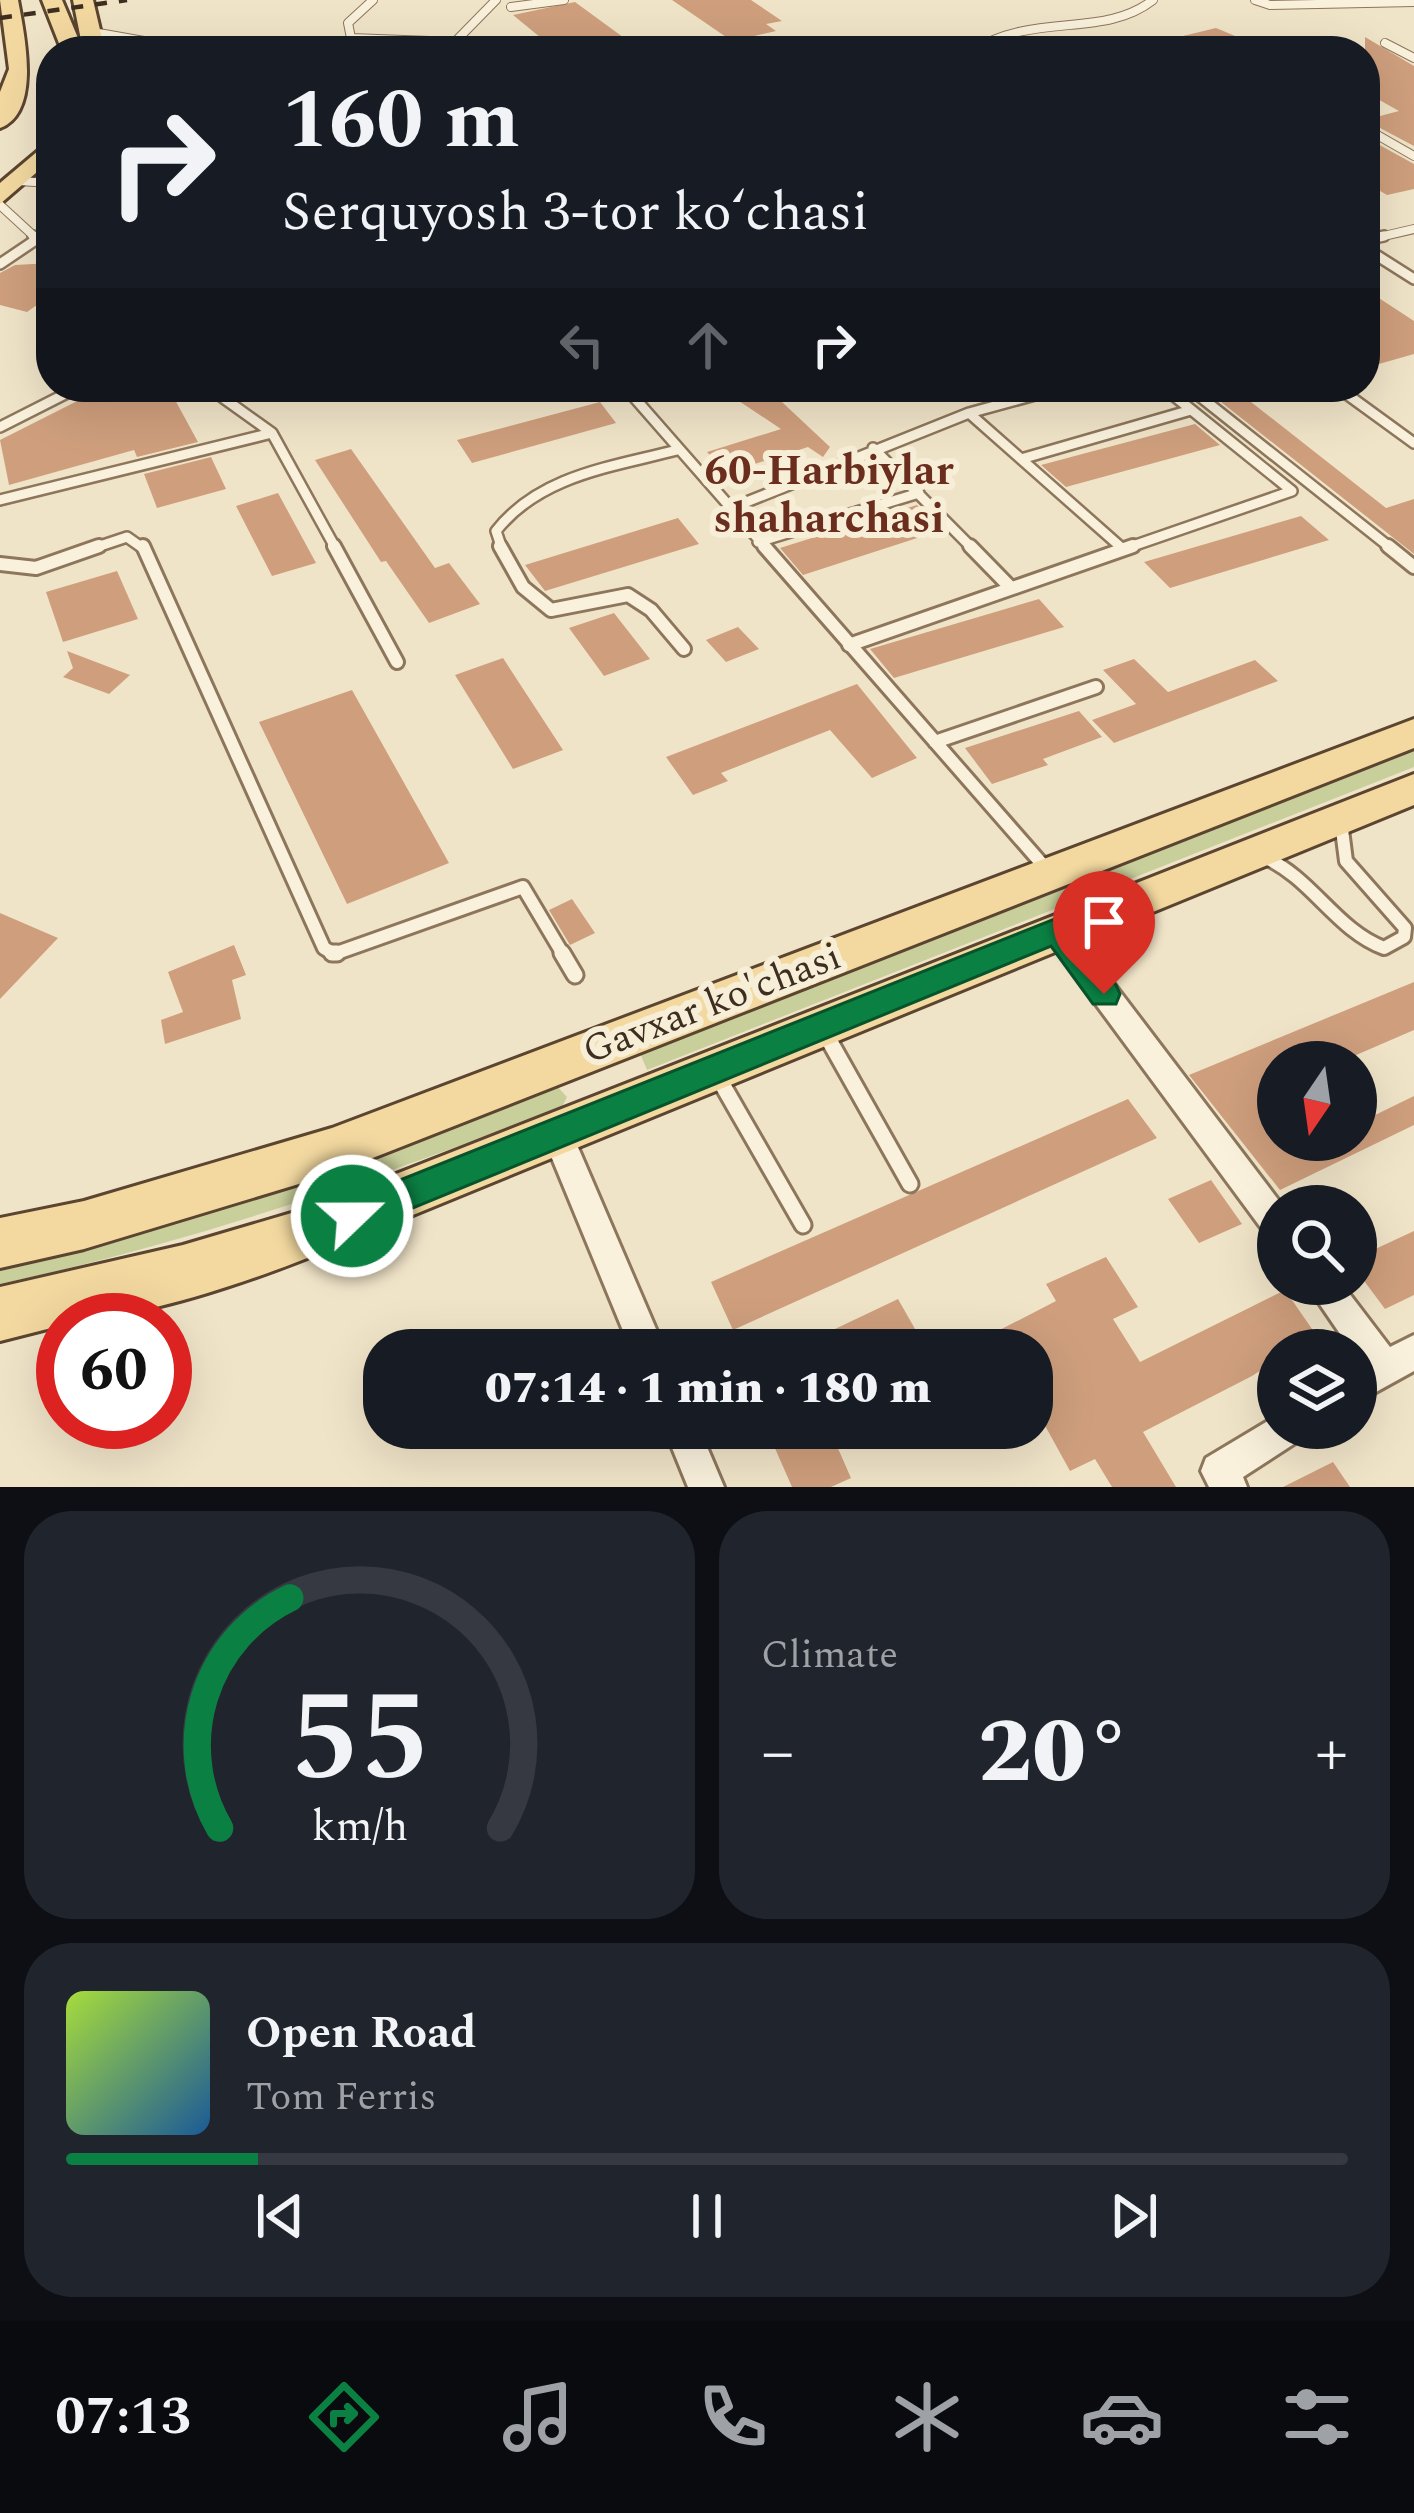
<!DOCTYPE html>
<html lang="en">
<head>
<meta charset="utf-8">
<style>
  body { margin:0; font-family:Spectral,serif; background:#20242c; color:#f1f3f6; height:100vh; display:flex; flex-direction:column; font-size:45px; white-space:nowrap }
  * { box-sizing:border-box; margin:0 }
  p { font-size:39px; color:#9ea1a6 }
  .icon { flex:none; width:66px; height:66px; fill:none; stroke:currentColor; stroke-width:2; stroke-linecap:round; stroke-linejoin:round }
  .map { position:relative; height:1487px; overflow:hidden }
  .drawer { display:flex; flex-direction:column; gap:24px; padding:24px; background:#0d0f14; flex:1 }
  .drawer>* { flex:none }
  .hud { position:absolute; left:36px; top:36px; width:1344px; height:366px; border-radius:48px; box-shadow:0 12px 48px #0002; background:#171b24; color:#f1f3f6; overflow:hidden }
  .needle { width:78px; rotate:193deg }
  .fabs { position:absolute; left:1257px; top:1041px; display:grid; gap:24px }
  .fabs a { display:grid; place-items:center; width:120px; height:120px; border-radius:50%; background:#171b24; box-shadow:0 12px 48px #0002; font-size:60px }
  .speed { position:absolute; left:36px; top:1293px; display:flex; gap:24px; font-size:60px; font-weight:700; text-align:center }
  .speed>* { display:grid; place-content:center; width:156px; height:156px; border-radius:50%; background:#171b24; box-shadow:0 12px 48px #0002; line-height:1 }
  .speed .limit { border:18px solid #d22; background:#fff; color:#111 }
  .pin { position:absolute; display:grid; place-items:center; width:102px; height:102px; color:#fff; margin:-123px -51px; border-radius:50% 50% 50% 0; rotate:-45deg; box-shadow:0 0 12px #0007 }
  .pin .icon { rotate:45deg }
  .me { position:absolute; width:132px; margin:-66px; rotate:68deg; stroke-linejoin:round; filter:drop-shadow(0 0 9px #0008) }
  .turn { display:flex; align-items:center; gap:42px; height:252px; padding:0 48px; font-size:54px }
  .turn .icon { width:156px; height:156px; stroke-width:2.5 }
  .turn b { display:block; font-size:84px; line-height:102px }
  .lanes { display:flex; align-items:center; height:114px; padding:0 48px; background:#0003; justify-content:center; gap:60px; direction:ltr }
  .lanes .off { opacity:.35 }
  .big { font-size:90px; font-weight:800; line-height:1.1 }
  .drawer .widget { flex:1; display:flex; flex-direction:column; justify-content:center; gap:18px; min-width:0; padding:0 42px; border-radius:48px; background:#20242c }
  .drawer .dial { align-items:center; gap:0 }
  .dial svg { height:312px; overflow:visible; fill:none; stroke:#363941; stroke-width:7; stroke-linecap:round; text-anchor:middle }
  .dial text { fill:#f1f3f6; stroke:none }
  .song { display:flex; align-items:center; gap:36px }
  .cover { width:144px; height:144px; border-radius:18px; background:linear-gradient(135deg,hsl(80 70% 55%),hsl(210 70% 35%)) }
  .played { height:12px; border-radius:6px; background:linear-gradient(90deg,#0b8043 15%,#363941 15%) }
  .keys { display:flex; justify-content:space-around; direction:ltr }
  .heat { display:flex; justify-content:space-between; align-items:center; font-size:66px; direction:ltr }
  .drawer .tiles { flex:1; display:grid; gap:24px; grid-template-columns:1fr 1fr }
  .widget:last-child { grid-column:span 2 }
  .trip { position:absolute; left:363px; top:1329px; width:690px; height:120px; border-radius:48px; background:#171b24; box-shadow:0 12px 48px #0002; font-weight:800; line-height:120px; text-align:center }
  .dock { display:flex; height:192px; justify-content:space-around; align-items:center; background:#090b0e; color:#9ea1a6 }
  .dock .icon { width:84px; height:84px }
  .dock .active { color:#0b8043 }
  .dock b { font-size:54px; color:#f1f3f6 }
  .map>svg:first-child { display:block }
</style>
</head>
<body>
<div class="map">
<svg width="1414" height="1487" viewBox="0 0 1414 1487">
  <rect width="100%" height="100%" fill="#f0e4c8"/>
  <path fill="#c9cf9b" d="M1414,750V767L647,1070L640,1053Z
    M556,1085L567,1097L562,1107C378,1178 193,1242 0,1284V1264Z"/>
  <path fill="#cf9f7d" d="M672,0H751L782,21L766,24L776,31L732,41Z
    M575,2L642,51H557L513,15Z
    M1216,28L1271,51H1155L1154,43Z
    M1365,37L1414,66V146L1365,120L1399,111L1365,92Z
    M1365,137L1414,164V189L1387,195L1365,182Z
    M51,263V295L27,312L0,305V273L15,265Z
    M1365,289L1414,321V354L1365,368Z
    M105,387H168L198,442L137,457L134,450L9,485L0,440Z
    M718,387H766L830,447L823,457L808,447L727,473L707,452L781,429Z
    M1202,387H1232L1386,508L1414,499V554Z
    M600,402L616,423L472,463L457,440Z
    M1195,424L1220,445L1066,487L1041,465Z
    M351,449L435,568L449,563L480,604L429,623L386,561L381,562L315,460Z
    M211,457L226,489L157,508L144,474Z
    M278,493L316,563L272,576L236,506Z
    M917,505L942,530L803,575L780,548Z
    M1301,516L1329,540L1170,588L1144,562Z
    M678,518L699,544L545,591L525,565Z
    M117,571L138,619L63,642L46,592Z
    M1039,599L1064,627L894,678L870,649Z
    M614,613L650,659L604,676L569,628Z
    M738,627L759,649L726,662L706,640Z
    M67,651L130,675L109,694L63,677L73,668Z
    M503,658L563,750L513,769L455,675Z
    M1134,659L1168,692L1255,660L1278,681L1114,743L1092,720L1136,704L1103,670Z
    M857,684L917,758L872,778L830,730L721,773L728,781L693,795L666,757Z
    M352,690L449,863L347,904L259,722Z
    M1079,711L1102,737L1043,759L1048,765L992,784L965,748Z
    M572,899L595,933L570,945L549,910Z
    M0,913L58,938L0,999Z
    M234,945L246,975L232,980L241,1019L165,1044L161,1020L183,1012L168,972Z
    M1414,982V1030L1340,1062H1278V1140H1356V1103L1369,1118L1414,1096V1125L1280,1190L1189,1075Z
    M1128,1099L1157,1138L733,1330L711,1282Z
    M1211,1180L1242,1224L1199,1243L1168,1199Z
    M1414,1231V1295L1385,1309L1356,1270V1258Z
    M1106,1257L1138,1307L1113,1319L1140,1362L1285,1290L1319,1339L1297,1350H1278V1359L1252,1376L1143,1432L1176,1487H1112L1095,1459L1070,1471L1032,1402V1350H961L1056,1301L1046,1284Z
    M898,1299L927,1350H846L835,1329Z
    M814,1428H829L851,1478L831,1487H792L774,1446Z
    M1333,1462L1350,1487H1283Z"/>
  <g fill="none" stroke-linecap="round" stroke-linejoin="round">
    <defs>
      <path id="lane-far3" d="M373,0L348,23L351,38L457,42
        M1255,0L1270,5L1414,2
        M511,7L564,0
        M93,32L155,43
        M1385,43L1414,58
        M141,51L178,41L213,51
        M446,51L496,0
        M972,51C1036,11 1103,39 1153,0
        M1365,128L1414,156
        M19,181L51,183
        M0,205L37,239
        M1371,239L1414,229"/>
      <path id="lane-far2" d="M1365,240L1384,236
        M1365,248L1414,279
        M0,264L37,239L33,236
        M208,387L272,433L336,549
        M625,387L767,549
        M1188,387L1392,549
        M1337,387L1414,443
        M219,395L242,387
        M969,413L1123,549
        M0,427L79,387
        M873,448L973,549
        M1021,459L1191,410
        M0,500L272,433
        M729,509L969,413L1064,387
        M758,542L919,493
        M91,549L127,537L144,549
        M502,549L496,531C540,475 612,467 677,450
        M1124,549L1292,491L1163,387"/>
      <path id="lane-far1" d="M143,546L324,948L334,954L523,887L564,956
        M334,546L397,662
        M500,546L523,587L551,610L628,595L651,610L684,649
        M764,546L1049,872
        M970,546L1011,588
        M1388,546L1414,567
        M0,564L36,568L99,546
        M849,645L1133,546
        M935,742L1096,687
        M1264,857C1312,878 1336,930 1384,948L1404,937L1405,928L1346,861L1341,822"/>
      <path id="lane" d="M332,953H337
        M562,953L575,975
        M825,1033L910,1184
        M718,1077L803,1225"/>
      <path id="street" d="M1057,919L1067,922L1283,1206H1278V1240L1267,1236L1047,938L1044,930L1047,922Z
        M557,1120L568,1124L665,1350H631L542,1134L546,1124Z
        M1306,1284H1342L1390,1347L1414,1335V1371L1356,1403V1367L1361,1364L1356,1350H1351Z
        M1278,1415V1428H1305L1300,1440L1243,1477L1247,1487H1209L1201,1471L1206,1458Z
        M664,1428H699L724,1487H688Z"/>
      <path id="primary" d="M0,0H18C24,33 42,112 0,128V92L9,69Z
        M42,0H62L83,50L73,0H93L105,51H62Z
        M51,140V160L0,204V183Z
        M1414,719V748L332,1174L84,1249L0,1268V1218L84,1201L332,1128Z
        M1414,774V805L330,1249C256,1279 142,1320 63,1320V1325L0,1341V1287L183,1245L312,1207Z"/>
    </defs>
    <use href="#lane-far3" stroke="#8d765c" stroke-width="10"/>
    <use href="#lane-far2" stroke="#8d765c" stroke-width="14"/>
    <use href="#lane-far1" stroke="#8d765c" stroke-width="18"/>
    <use href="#lane" stroke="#8d765c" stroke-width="21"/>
    <use href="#street" stroke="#8d765c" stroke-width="6"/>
    <use href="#primary" stroke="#5b4430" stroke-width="6"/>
    <use href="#lane-far3" stroke="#faf1dc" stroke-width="8"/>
    <use href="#lane-far2" stroke="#faf1dc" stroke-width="9"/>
    <use href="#lane-far1" stroke="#faf1dc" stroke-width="12"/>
    <use href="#lane" stroke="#faf1dc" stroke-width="15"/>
    <use href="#street" fill="#faf1dc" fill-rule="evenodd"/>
    <use href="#primary" fill="#f3d9a0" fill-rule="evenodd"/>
    <path stroke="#3d2e20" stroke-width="4.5" stroke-dasharray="12 12" stroke-linecap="butt" d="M0,18L127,0"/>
  </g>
  <path fill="#0b8043" stroke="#07532c" stroke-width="3" d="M1057,918L1068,922L1116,985L1120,994L1116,1004H1093L1051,946L352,1233L340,1228L335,1216L340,1204Z"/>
  <g text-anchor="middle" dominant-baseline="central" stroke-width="12" stroke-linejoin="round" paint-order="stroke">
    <g font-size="39" fill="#3d2e20" stroke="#f7eed8">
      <text transform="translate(712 1004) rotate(-21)">Gavxar ko'chasi</text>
    </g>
    <g font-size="42" font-weight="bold" fill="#6b2e1e" stroke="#f7eed8">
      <text x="829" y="471">60-Harbiylar<tspan x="829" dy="48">shaharchasi</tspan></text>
    </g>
  </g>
</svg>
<div class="fabs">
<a><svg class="needle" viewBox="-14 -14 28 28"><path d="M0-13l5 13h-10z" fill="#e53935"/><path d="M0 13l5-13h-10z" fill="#9ea1a6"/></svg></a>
<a><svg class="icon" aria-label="search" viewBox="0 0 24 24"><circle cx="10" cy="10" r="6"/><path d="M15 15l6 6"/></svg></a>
<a><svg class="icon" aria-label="layers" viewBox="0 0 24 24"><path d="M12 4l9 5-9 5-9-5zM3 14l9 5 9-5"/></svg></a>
</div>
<div class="speed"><div class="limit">60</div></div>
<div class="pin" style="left:1104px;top:994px;background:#d93025"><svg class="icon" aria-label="arrive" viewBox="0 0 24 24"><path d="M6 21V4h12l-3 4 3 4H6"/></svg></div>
<svg class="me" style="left:352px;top:1216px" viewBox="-20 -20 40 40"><circle r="17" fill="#0b8043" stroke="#fff" stroke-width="3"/><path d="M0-11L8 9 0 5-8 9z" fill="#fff"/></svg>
<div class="trip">07:14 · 1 min · 180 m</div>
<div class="hud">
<div class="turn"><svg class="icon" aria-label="right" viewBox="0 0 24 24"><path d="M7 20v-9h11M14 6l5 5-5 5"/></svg><div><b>160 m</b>Serquyosh 3-tor koʻchasi</div></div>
<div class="lanes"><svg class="icon off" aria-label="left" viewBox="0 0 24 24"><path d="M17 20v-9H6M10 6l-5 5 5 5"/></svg><svg class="icon off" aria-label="ahead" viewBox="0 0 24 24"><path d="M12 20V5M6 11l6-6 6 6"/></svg><svg class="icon" aria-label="right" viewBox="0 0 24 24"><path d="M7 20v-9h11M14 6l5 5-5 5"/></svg></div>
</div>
</div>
<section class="drawer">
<div class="tiles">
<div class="widget dial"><svg viewBox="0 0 100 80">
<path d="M14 69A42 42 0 1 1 86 69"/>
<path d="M14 69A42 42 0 0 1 32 10" stroke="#0b8043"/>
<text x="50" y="56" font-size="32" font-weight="700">55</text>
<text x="50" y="72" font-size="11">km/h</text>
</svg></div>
<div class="widget"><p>Climate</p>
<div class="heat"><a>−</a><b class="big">20°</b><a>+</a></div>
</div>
<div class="widget">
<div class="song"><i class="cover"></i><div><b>Open Road</b><p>Tom Ferris</p></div></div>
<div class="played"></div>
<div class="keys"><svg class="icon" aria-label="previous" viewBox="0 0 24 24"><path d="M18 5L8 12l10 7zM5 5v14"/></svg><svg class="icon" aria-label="pause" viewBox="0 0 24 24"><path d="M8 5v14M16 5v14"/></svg><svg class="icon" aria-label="next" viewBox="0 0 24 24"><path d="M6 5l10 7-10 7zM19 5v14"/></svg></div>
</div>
</div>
</section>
<nav class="dock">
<b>07:13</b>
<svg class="icon active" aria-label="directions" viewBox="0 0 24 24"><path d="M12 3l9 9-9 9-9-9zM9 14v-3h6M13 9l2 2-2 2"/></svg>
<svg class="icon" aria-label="music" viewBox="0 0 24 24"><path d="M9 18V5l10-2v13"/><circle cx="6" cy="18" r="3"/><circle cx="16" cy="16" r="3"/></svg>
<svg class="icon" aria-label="phone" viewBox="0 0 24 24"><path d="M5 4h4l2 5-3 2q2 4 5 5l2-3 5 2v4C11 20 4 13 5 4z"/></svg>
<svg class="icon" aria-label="climate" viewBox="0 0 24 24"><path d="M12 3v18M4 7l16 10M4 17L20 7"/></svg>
<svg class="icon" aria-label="car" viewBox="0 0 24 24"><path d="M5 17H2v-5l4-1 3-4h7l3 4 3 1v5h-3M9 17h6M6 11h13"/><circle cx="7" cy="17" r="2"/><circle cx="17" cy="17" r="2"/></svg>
<svg class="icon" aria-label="filters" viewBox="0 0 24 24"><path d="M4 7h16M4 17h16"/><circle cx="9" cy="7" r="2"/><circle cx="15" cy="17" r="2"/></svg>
</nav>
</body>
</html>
